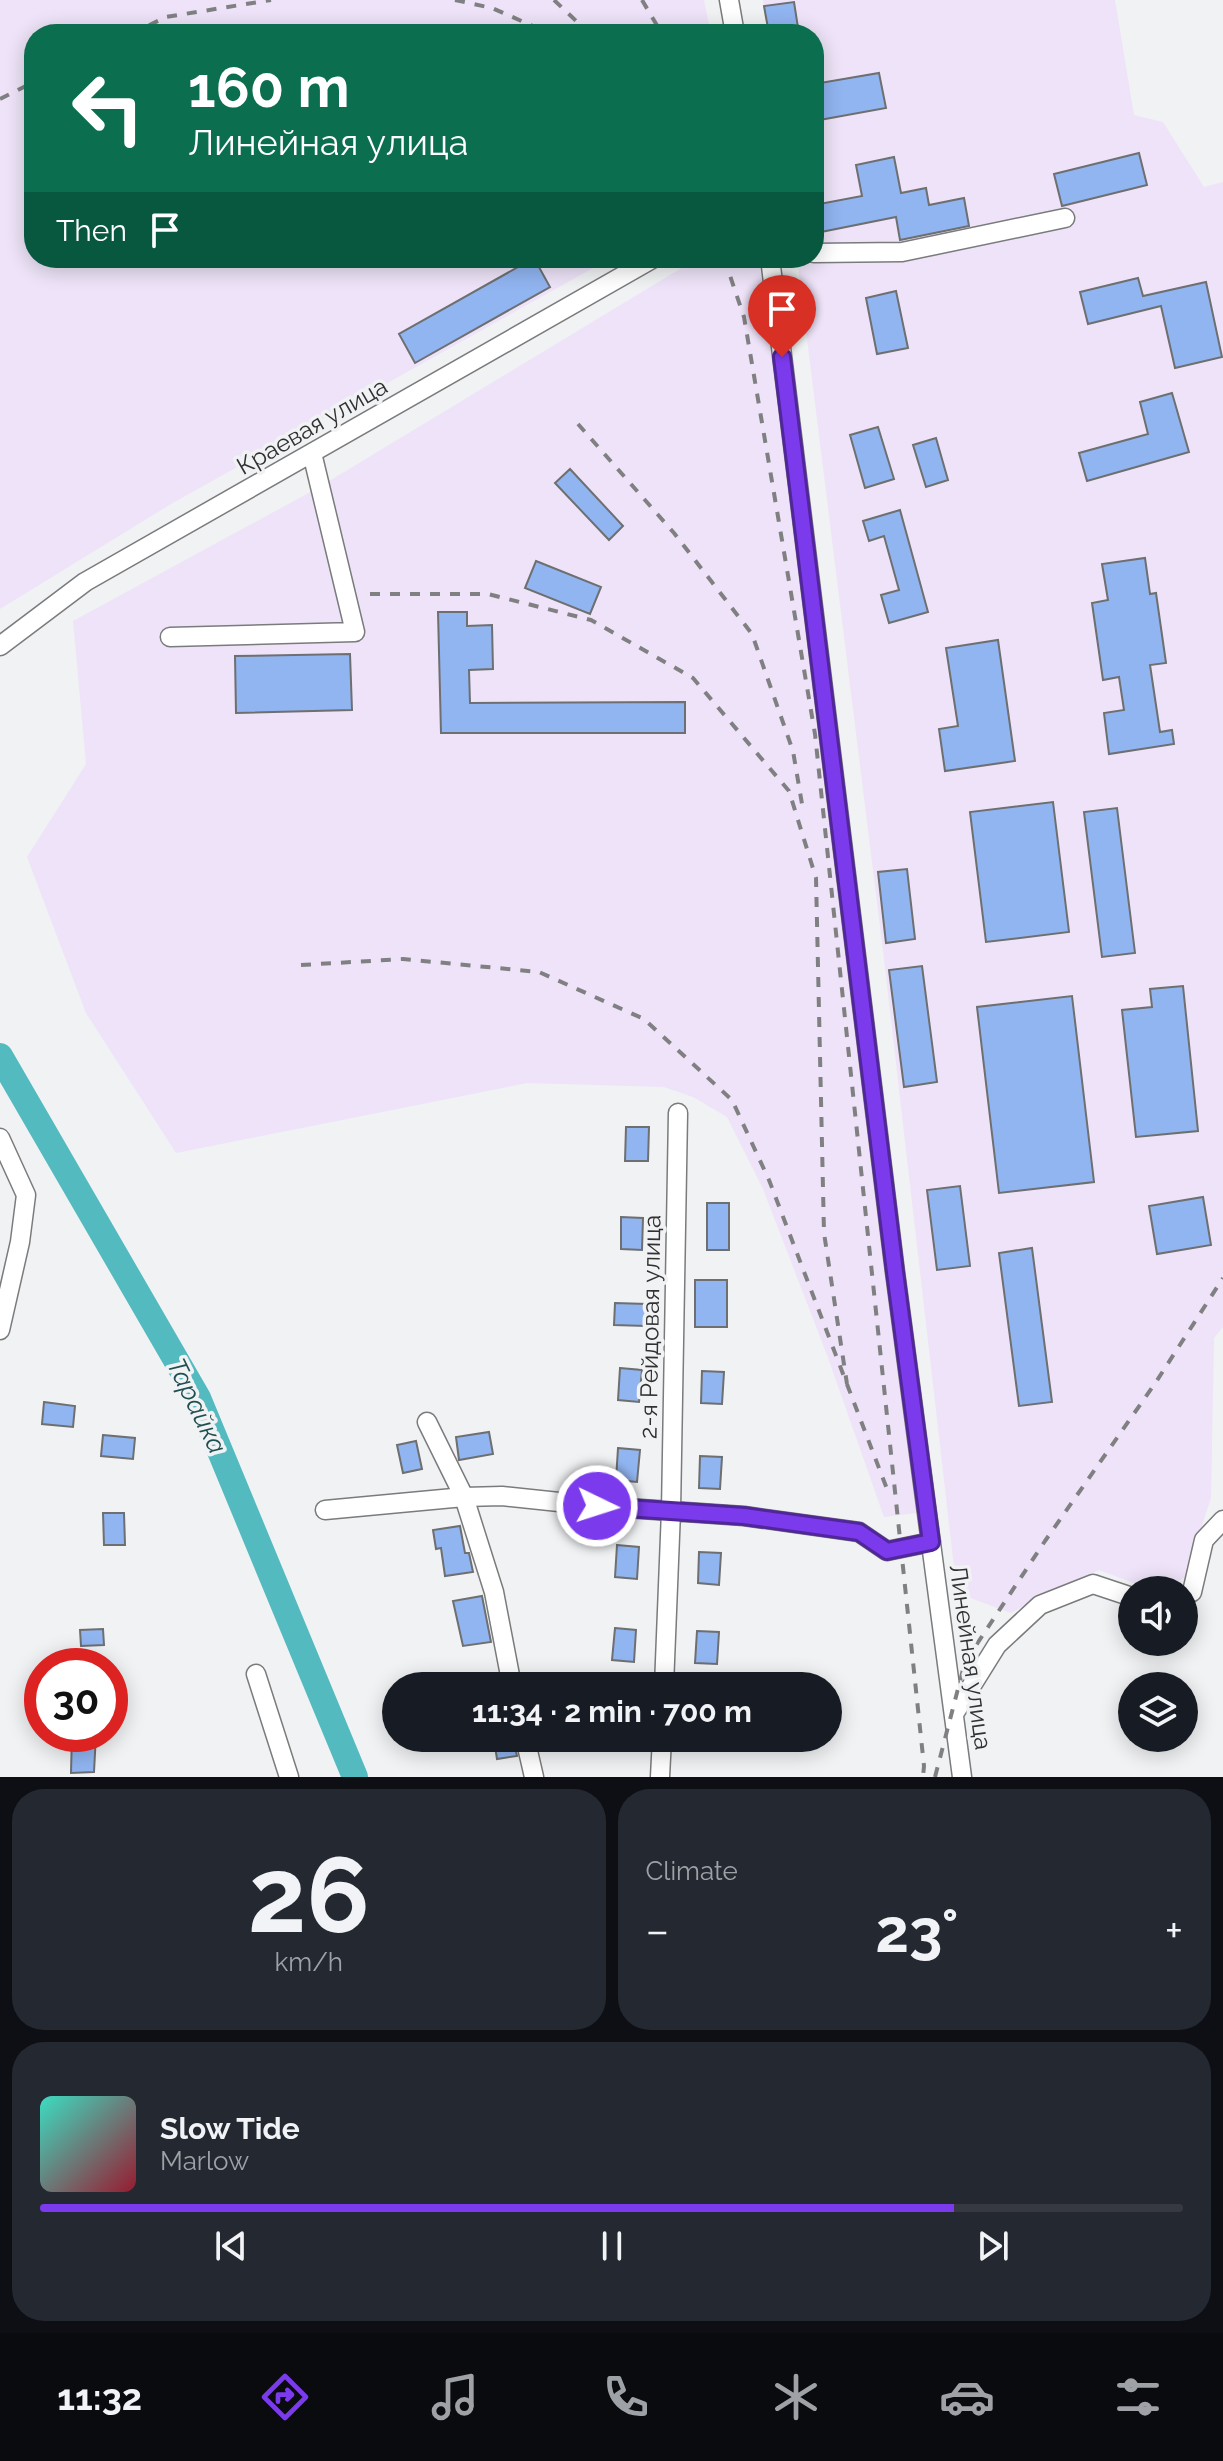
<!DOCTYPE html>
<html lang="en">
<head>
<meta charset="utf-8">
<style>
  body { margin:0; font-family:Raleway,sans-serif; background:#242831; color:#f1f3f6; height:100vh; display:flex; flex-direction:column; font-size:30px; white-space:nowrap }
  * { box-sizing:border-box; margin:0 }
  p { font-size:26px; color:#9ea1a6 }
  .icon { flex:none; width:44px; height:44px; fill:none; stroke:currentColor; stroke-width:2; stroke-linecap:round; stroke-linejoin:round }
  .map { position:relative; height:1777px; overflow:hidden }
  .side { display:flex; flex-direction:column; gap:12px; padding:12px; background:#0d0f14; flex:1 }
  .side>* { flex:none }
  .guide { position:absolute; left:24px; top:24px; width:800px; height:244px; border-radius:32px; box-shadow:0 4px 20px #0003; background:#0b6e4f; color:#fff; overflow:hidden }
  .fabs { position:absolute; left:1118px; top:1576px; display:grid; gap:16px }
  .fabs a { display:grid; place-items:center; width:80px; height:80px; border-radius:50%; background:#171b24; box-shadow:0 4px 20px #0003; font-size:40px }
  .speed { position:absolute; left:24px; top:1648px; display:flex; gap:16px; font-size:40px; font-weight:700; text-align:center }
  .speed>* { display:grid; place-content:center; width:104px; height:104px; border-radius:50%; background:#171b24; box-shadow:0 4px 20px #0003; line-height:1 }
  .speed .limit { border:12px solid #d22; background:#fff; color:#111 }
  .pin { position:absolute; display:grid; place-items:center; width:68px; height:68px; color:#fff; margin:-82px -34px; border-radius:50% 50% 50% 0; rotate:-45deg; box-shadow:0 0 8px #0007 }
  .pin .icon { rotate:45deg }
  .me { position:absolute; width:88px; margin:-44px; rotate:94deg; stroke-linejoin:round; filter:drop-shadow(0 0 6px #0008) }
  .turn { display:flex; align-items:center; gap:28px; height:168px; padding:0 32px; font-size:36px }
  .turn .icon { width:104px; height:104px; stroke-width:2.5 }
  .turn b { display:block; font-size:56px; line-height:68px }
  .then { display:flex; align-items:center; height:76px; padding:0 32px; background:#0003; gap:16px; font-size:30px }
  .big { font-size:60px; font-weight:700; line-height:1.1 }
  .side .tile { flex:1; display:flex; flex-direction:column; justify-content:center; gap:12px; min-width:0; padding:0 28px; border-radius:32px; background:#242831 }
  .side .dial { align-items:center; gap:0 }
  .dial b { font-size:104px; line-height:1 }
  .song { display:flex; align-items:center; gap:24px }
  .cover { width:96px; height:96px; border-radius:12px; background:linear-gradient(135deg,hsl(170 70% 55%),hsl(350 70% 35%)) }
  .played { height:8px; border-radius:4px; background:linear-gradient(90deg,#7c3aed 80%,#363941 80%) }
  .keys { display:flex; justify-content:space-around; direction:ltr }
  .heat { display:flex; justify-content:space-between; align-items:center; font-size:44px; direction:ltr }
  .side .tiles { flex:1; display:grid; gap:12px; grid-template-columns:1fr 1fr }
  .tile:last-child { grid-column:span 2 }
  .trip { position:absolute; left:382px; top:1672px; width:460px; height:80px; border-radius:40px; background:#171b24; box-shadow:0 4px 20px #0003; font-weight:700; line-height:80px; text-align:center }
  .tab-bar { display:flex; height:128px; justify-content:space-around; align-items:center; background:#090b0e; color:#9ea1a6 }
  .tab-bar .icon { width:56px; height:56px }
  .tab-bar .on { color:#7c3aed }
  .tab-bar b { font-size:36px; color:#f1f3f6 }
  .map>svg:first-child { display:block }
</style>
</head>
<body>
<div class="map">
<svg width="1223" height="1777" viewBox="0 0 1223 1777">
  <rect width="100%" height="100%" fill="#f1f2f4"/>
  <path fill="#eee3f8" d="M0,0H704L711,34H34V258H611L171,504L0,609Z
    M763,0H1115L1134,115L1163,122L1204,187L1223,182V1327L1214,1338L1211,1498L1185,1577L1166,1590H1153L1099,1570L1052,1590L1011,1613L957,1593L884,959L797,258H814V34H768Z
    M698,258H759L917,1513L884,1517L827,1355L763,1189L727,1117L693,1097L664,1087L527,1083L176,1153L86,1013L27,857L86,764L73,621L316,489Z"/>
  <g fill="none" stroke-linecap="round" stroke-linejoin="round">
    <path stroke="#53bbbf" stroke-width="26" d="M0,1056L198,1398L355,1777"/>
  </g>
  <path fill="#91b5f1" stroke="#6e6f70" stroke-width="2" d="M794,2L799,34H769L764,6Z
    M879,73L886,108L814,121V84Z
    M1139,153L1147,185L1062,206L1054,174Z
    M894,157L901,193L926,188L929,205L964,198L969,226L900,240L896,217L816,233L814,205L862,196L856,165Z
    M534,258L550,287L415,363L399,334Z
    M1138,278L1143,296L1206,282L1222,357L1175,368L1161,306L1088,324L1080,292Z
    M896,291L908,348L877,354L866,298Z
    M1172,393L1189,452L1087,481L1079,453L1148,434L1140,402Z
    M878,427L894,479L865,488L850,435Z
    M936,438L948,480L926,487L913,445Z
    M570,469L623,526L609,540L555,483Z
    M900,510L928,612L889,623L881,595L899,590L884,536L869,541L863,521Z
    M1145,558L1150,594L1156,593L1166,663L1150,665L1160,732L1172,730L1174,744L1109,754L1104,713L1124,710L1119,677L1103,680L1092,603L1108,600L1102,564Z
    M536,561L601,587L590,614L525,588Z
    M438,612H467V626L492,625L493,669L469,670L470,703L685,702V733H441Z
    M998,640L1015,761L945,771L939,729L958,726L946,648Z
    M350,654L352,710L236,713L235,656Z
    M1053,802L1069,932L986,942L970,812Z
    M1117,808L1135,953L1102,957L1084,812Z
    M907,869L915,939L886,943L878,872Z
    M922,966L937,1082L904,1087L889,970Z
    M1183,986L1198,1131L1136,1137L1122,1010L1152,1007L1150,989Z
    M1072,996L1094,1182L999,1193L977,1007Z
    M626,1127H649L648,1161H625Z
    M960,1186L970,1266L937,1270L927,1190Z
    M1203,1197L1211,1245L1157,1254L1149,1206Z
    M707,1203H729V1250H707Z
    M621,1217L643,1218L642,1250L621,1249Z
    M1032,1248L1052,1402L1019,1406L999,1253Z
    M695,1280H727V1327H695Z
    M615,1303L647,1304L646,1326L614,1325Z
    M620,1368L642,1370L639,1402L618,1400Z
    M702,1371L724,1372L722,1404L701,1403Z
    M44,1402L75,1406L73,1427L42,1424Z
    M489,1432L493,1454L459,1460L456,1437Z
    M103,1435L135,1438L133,1459L101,1456Z
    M416,1441L422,1469L403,1473L397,1445Z
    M618,1448L640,1450L637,1482L616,1480Z
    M700,1456L722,1457L720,1489L699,1488Z
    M103,1513H124L125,1545H104Z
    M460,1526L465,1553H469L473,1572L445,1576L441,1548L436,1549L433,1530Z
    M617,1545L639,1547L637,1579L615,1577Z
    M699,1552L721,1553L719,1585L698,1583Z
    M482,1596L491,1642L463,1646L453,1601Z
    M615,1628L636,1630L634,1662L612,1660Z
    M103,1629L104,1645L81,1646L80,1630Z
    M697,1631L719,1632L717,1664L695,1663Z
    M72,1734H96L94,1772L71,1773Z
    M513,1738L517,1756L497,1759L494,1740Z"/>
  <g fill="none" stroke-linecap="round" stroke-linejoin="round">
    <defs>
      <path id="minor" d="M729,0L735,34
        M814,253L902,252L1065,218
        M770,258L895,1272L962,1777
        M170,637L355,632L312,453
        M0,646L85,582L654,258
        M0,1138L26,1195L20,1242L0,1330
        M427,1422L464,1497L494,1592L512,1686
        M325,1510L464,1497L502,1496L597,1506L744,1516L859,1532L887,1551L931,1542
        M1184,1596L1192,1592L1204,1540L1223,1520
        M256,1674L289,1777
        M664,1686L671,1511L678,1113
        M954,1714L997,1645L1040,1605L1093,1584L1132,1597
        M525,1738L534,1777
        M660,1777L662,1738"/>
    </defs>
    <use href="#minor" stroke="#7a7b7c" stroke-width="21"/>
    <use href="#minor" stroke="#fff" stroke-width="18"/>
    <path stroke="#808082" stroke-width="4" stroke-dasharray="10 10" stroke-linecap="butt" d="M455,0L492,8L551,34
      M554,0L590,34
      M642,0L662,34
      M131,34L166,17L271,0
      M0,99L34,82
      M724,258L744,317L815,734L924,1766L923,1777
      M578,424L674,533L752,634L793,751L802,804
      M370,594H488L591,620L693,678L789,791L816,878L824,1233L847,1384
      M301,965L403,959L539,972L644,1019L732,1100L769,1180L887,1489
      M935,1777L965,1662L1045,1541L1156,1382L1223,1278"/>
  </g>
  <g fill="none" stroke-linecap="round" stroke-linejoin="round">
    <defs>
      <path id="route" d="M597,1506L744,1516L859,1532L887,1551L931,1542L895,1272L782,357"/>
    </defs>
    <use href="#route" stroke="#51269a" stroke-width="20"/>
    <use href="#route" stroke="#7c3aed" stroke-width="14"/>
  </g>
  <g text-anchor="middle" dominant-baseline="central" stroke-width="7" stroke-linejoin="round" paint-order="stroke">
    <g font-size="24" fill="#313132" stroke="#f1f2f4">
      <text transform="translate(312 426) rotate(-30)">Краевая улица</text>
      <text transform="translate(650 1327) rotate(-89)">2-я Рейдовая улица</text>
      <text transform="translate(971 1657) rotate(82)">Линейная улица</text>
    </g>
    <g font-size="26" font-style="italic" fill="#214f51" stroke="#f1f2f4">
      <text transform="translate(197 1406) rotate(64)">Тарайка</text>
    </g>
  </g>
</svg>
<div class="fabs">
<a><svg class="icon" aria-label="sound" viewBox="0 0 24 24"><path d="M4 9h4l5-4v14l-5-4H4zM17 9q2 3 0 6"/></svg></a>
<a><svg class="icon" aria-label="layers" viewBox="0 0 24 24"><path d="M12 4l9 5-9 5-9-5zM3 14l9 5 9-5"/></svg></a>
</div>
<div class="speed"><div class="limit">30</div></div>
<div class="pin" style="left:782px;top:357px;background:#d93025"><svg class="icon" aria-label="arrive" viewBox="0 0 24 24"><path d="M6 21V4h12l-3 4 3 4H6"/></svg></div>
<svg class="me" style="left:597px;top:1506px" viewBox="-20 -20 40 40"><circle r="17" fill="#7c3aed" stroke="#fff" stroke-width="3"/><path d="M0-11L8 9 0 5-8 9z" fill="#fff"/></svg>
<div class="trip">11:34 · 2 min · 700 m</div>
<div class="guide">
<div class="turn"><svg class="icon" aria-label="left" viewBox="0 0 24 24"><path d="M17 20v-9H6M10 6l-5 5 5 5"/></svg><div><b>160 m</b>Линейная улица</div></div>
<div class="then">Then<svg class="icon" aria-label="arrive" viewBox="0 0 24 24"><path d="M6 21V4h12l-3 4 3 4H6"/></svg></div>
</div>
</div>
<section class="side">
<div class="tiles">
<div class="tile dial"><b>26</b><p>km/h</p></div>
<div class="tile"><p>Climate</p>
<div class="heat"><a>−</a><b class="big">23°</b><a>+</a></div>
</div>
<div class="tile">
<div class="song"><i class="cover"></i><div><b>Slow Tide</b><p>Marlow</p></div></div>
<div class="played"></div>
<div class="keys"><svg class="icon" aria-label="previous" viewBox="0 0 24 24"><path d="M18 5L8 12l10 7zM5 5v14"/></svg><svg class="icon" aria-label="pause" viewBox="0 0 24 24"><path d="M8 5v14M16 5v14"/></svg><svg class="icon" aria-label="next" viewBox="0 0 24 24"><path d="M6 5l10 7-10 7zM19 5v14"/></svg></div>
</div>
</div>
</section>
<nav class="tab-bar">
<b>11:32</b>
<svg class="icon on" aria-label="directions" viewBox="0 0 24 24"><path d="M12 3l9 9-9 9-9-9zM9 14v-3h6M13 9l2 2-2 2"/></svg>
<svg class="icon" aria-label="music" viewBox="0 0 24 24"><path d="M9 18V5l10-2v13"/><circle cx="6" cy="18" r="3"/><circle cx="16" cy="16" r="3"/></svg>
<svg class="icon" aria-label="phone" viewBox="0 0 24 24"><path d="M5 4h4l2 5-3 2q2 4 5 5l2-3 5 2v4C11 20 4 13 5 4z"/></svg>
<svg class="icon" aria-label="climate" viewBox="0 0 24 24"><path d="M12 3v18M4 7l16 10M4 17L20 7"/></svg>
<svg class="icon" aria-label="car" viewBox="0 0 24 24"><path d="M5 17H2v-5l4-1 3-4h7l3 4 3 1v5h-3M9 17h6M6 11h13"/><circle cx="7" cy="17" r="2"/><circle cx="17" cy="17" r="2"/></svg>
<svg class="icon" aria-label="filters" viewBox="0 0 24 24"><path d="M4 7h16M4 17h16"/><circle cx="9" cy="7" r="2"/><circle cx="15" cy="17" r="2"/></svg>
</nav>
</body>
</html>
